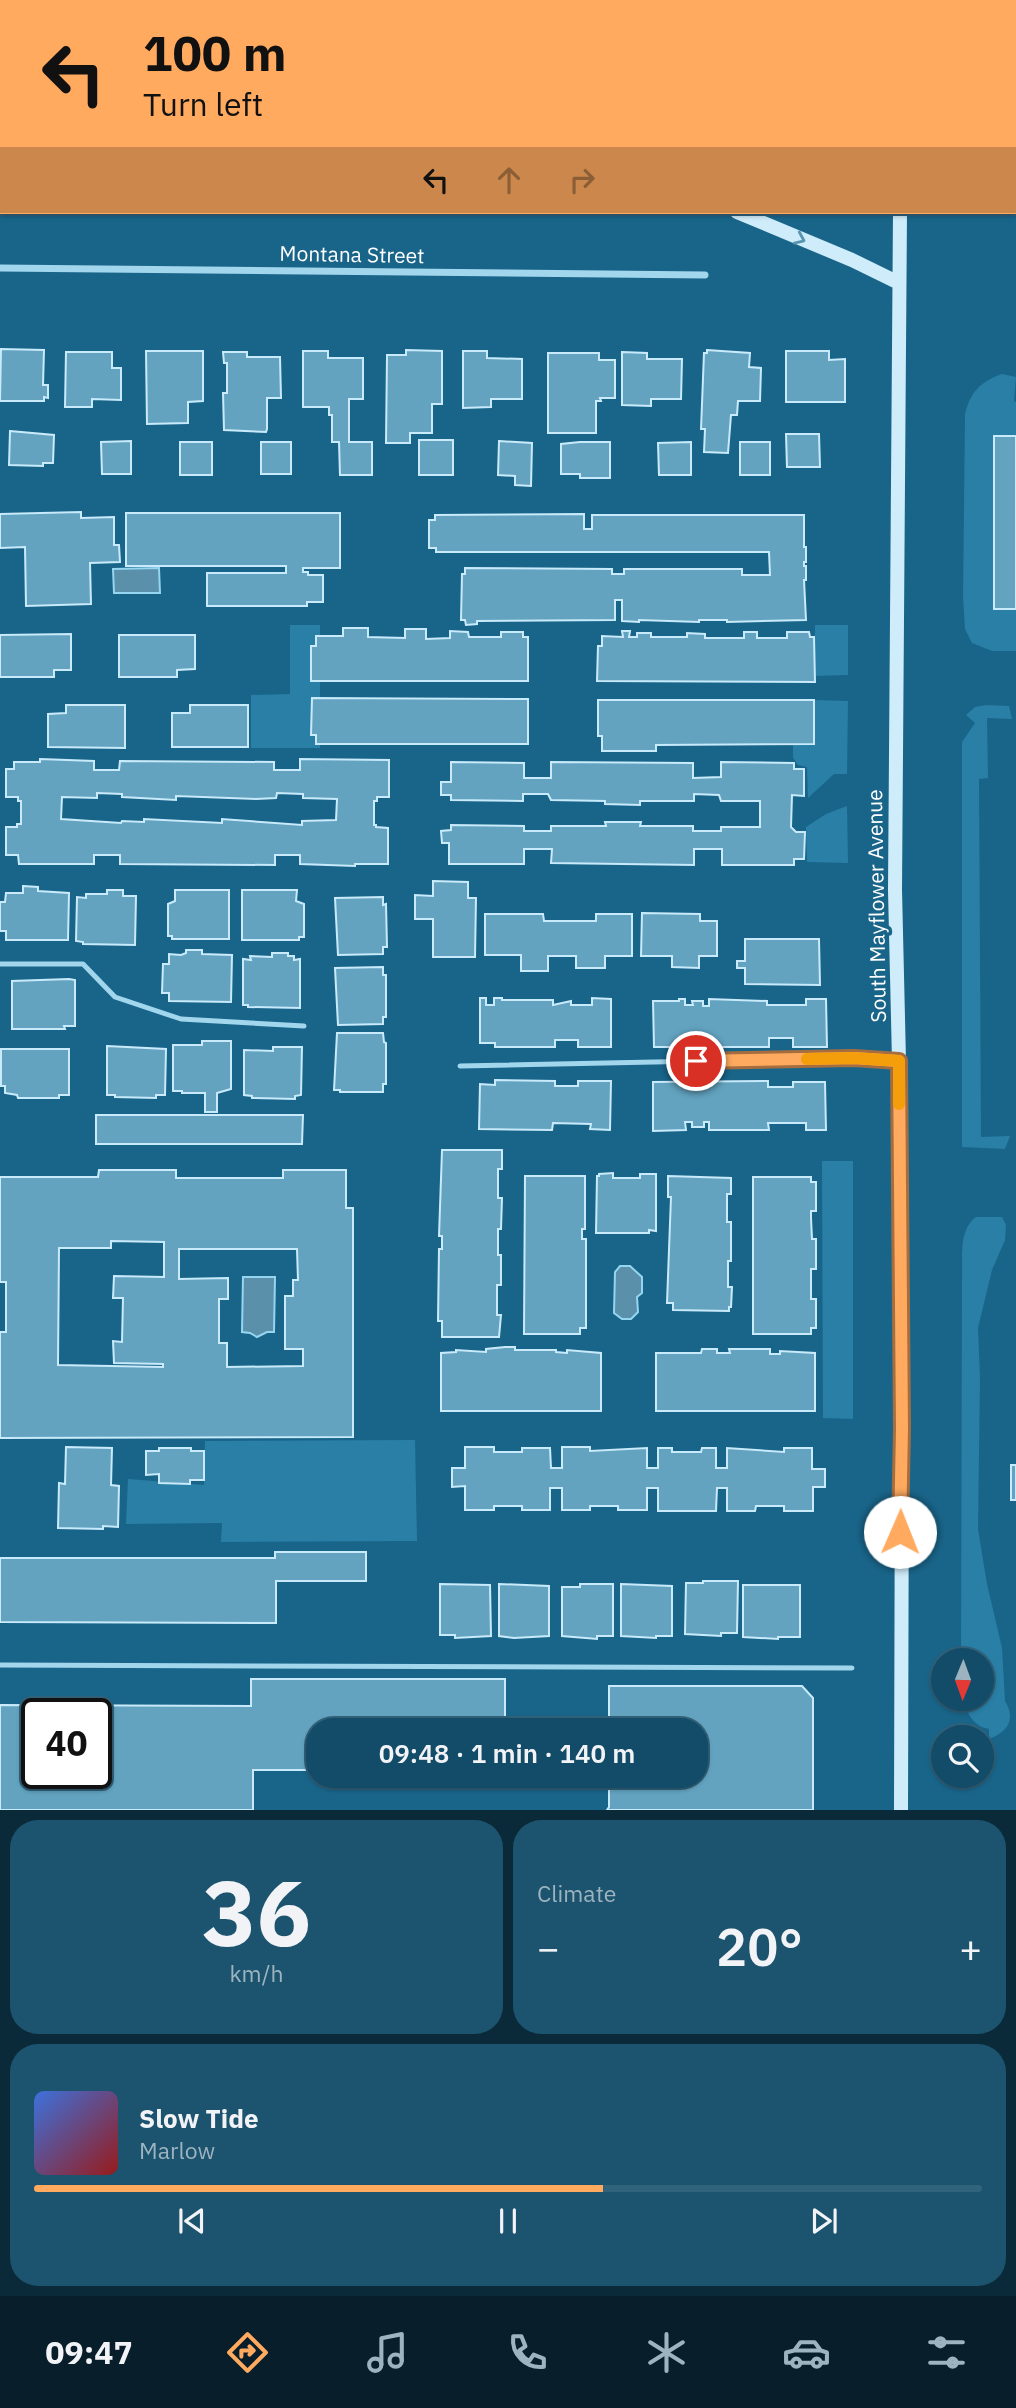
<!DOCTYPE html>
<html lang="en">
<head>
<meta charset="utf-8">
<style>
  body { margin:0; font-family:"IBM Plex Sans",sans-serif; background:#1c536e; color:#f1f3f6; height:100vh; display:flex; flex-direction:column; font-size:26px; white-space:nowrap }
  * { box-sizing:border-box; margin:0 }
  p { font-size:23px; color:#9db4c0 }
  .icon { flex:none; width:38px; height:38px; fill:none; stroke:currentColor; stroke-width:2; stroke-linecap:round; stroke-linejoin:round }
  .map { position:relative; height:1810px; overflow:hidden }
  .side { display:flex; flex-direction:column; gap:10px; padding:10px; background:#0a2a39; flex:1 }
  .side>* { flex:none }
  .top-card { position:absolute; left:0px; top:0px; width:1017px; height:214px; box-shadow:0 2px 5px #0004,0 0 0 2px #32637c; background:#ffaa5f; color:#111; overflow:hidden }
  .needle { width:46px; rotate:181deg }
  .tools { position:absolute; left:931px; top:1648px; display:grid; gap:14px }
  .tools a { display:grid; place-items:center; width:63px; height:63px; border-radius:50%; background:#134c68; box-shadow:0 2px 5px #0004,0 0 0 2px #32637c; font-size:35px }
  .speed { position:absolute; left:21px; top:1698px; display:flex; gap:14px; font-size:35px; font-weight:700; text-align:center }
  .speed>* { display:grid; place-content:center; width:91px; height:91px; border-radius:50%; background:#134c68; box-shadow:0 2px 5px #0004,0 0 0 2px #32637c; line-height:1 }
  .speed .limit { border:4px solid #111; border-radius:10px; background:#fff; color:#111 }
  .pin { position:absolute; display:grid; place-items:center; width:60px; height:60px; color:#fff; margin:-30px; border:4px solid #fff; border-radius:50%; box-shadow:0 2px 7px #0007 }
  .me { position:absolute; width:77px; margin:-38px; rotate:1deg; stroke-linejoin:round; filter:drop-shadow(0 0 5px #0008) }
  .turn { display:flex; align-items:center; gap:24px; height:147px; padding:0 28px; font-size:32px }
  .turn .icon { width:91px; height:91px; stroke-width:2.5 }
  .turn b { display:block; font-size:49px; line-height:60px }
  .lanes { display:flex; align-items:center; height:66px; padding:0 28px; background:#0003; justify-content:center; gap:35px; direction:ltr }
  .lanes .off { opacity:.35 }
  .big { font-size:52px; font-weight:600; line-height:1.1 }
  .side .card { flex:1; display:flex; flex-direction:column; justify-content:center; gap:10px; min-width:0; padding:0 24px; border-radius:28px; background:#1c536e }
  .side .dial { align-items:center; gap:0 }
  .dial b { font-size:91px; line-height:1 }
  .song { display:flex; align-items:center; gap:21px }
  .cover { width:84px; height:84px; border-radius:10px; background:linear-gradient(135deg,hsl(220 70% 55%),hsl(0 70% 35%)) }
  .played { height:7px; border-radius:4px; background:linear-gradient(90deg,#ffaa5f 60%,#32637c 60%) }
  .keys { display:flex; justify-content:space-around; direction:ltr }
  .heat { display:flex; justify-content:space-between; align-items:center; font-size:38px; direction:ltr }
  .side .tiles { flex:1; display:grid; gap:10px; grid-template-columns:1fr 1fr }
  .card:last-child { grid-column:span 2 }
  .trip { position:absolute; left:306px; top:1718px; width:402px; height:70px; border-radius:28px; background:#134c68; box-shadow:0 2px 5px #0004,0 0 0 2px #32637c; font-weight:600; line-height:70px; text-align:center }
  .tab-bar { display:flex; height:112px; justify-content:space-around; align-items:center; background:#081e2a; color:#9db4c0 }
  .tab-bar .icon { width:49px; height:49px }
  .tab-bar .selected { color:#ffaa5f }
  .tab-bar b { font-size:32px; color:#f1f3f6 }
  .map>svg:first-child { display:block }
</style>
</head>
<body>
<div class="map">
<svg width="1016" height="1810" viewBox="0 0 1016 1810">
  <rect width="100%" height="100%" fill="#19658a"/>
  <path fill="#297fa6" d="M1002,374L1016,377L1014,401L1016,402V436H994V608L1016,609V651H992L972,643L965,629L963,597L965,415C970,392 980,382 1002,374Z
    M290,625H320V748H251V695L290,694Z
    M815,625H848V675L814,676Z
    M814,700L848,701L847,774H834L808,798L807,767L798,765L793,758V744H814Z
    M986,705L1009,706L1012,719L987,718L988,778L979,779L981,1137L1010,1136L1005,1149L962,1147V742L975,723L966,715L975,707Z
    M847,806L848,863L807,862L806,827L826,814Z
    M822,1161H853V1419L823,1418Z
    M976,1217H1002L1006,1225L1005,1240L992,1270L978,1328L980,1377L978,1529L987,1584L1002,1648L1005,1701C1016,1719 1008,1732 989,1739V1729C973,1726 968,1714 962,1699H982V1661H961L962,1279C963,1259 958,1230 976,1217Z
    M415,1440L417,1541L221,1542L222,1523L126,1524L128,1479L204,1485L205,1441Z"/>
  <path fill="#5a90a9" stroke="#95d5f0" stroke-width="2" d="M159,568L160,593H114L113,569Z
    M620,1266H630L642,1277V1293L637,1297L638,1312L631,1319H622L614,1313L615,1272Z
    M243,1277H275L274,1332H267L257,1337L250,1333L242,1332Z"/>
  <path fill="#63a3c0" stroke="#c8eafa" stroke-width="2" fill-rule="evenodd" d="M2,0H86V2H2Z
    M1,349L44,350L43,385H48V398L44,397V401H0Z
    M406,350L442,351V404H432V433H410V443H386L387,355H406Z
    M707,350L750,353L749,367L761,368L760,401H738L737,415H731L728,453L704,452L705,429H701L704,353H707Z
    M146,351H203V401L188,402V423L147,424Z
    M303,351H328V358H363V399H349V442H372V475H340L339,442H332V415H329V407H303Z
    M463,351H487V358L522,359V399H491V407L463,408Z
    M786,351H829V360L845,359V402H786Z
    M66,352H112V368H121V400L92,399V407H65Z
    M223,352H247V357H280L281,398H267V429L266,432L224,430L223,393H227V363H224Z
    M622,352L647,353V359H682L681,399H651V406L622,405Z
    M548,353H599V360H615V398H600L601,401H596V433H548Z
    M10,431L54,435L53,463H43V466L9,465Z
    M786,434H819L820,467H787Z
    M994,436H1016V609H994Z
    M419,440H453V475H419Z
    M131,441V474H102L101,442Z
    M499,441L532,443L531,486L515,485V476L498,475Z
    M180,442H212V475H180Z
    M261,442H291V474H261Z
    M580,442H610V478H580V474H561V444Z
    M691,442V475H659L658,443Z
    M740,442H770V475H740Z
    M81,512V518L114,517V545H119L120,562L90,563L91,604L26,606L25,547L0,548V514Z
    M126,513H340V568H303V572H308V575H323V602H307V606H207V573H286V566H126Z
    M584,514V529H592V515H804V547H806V562H804V566H806V580H804L806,620L727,622V620H699V622L639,620V622L622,621V600H615V620L477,621V624L466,625L465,620H461L462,574H465V568L612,569V574H624V569H742V575H770L769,552H436V548H429V520H435V515Z
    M343,628H368V637L405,638V629H426V639L450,638V631L468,632L469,637H501V632H523V637H528V681H311V646H316V636H343Z
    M622,631H630L629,637H637V633H651V637H687V633L705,634V638H744V632H757V638H787V632H809L810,637H814L815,682L597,681L598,646H602V636L623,637Z
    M71,634V670H54V677H0V635Z
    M119,635H195V669L177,670V677H119Z
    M312,698L528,699V744H316V735H311Z
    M598,700H814V744L656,745V751H602V736H598Z
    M66,705H125V748L48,747V714L66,713Z
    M190,705H248V747H172V713H190Z
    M40,759L94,761V770H119L120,761L274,762V770H300V759L389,760V797H377V801H374V825H376V827L388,828V864H355V866L300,864V855H275V865L120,864V855H94V864H19L18,855H6V827H17V824H21V801H18V797H6V769H14V762H40ZM97,793L122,794V797L176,800V796L256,799L276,798L277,793L303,794V798L337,799L336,820L302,821V825L222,819V823L144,819V822L122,821L121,823L61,819L62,797L97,798Z
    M451,762L524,763V778H551V762L693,763V778L721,777V762L794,763V769H804V796L792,795L791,827L796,832H805L804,859H794V865H722V849H694V865L551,863L552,849H524V864H449V843H442L441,831L451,830V825L524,826V831H551V826H606L605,822H641L640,826H693V831H721V827H760V801H721L719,795L694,794V801H640V805L605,804V801L551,800L548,794H523V801L451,800V795H441V782H451Z
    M433,881L468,882V898H476L475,957H433V919H415V895L433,896Z
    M23,886L38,887V891L69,893L68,940H6V931H0V902H5L6,893H23Z
    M107,890H123V896H136L135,945L83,944V942L76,941L77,897L86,898V894H107Z
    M175,890H229V939H172V936H168V904L175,901Z
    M242,890H297L296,901L304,904V937H299V940H242Z
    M383,897V905L386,904L387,947H383V954L338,955L335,898Z
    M642,913L700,914V921H717V956H699V968L672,967V956H641Z
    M485,914H543L544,921H596V914H632V956H605V968H576V956H548V971H521V955H485Z
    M745,939H819L820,985L745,984V968H737V961H745Z
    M186,950H202V954L232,955L231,1002L169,1001V993H162L163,964H169V954L181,955L186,953Z
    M272,953H288V956H294V960L300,959V1008L248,1007V1005H243V959L251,960L250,956L272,957Z
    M383,967V975H386V1017H383V1024L338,1025L335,968Z
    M69,979L75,980V1026H64L65,1029H12V981Z
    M480,998H486V1005H494V998H502V1000H553V1005L571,1001V1005H592V998L611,999V1047H578V1040H555V1047H495V1043H480Z
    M679,999H685V1005H693L692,1001H703V1006H709V999L767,1001V1005H806V999H826L827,1047H793V1038H769V1047H710V1042H685V1047H654L653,1001H679Z
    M337,1033H383L384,1042L386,1043V1084H383V1092H340V1090H334Z
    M202,1041H231V1089L217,1093V1112H205V1093H182V1091H173V1045H202Z
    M107,1046L166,1049L165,1095H156V1098L115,1097V1095H107Z
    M273,1047H302L301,1095L295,1096V1099L252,1098V1096L244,1095V1050L273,1051Z
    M1,1049H69V1095H59V1098H18L17,1095L5,1093V1086H1Z
    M495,1080L555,1081V1086H578V1081H611L610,1130L590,1129L591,1124L553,1123L552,1130L479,1129L480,1084L495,1085Z
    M768,1081V1087H793V1082H825L826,1130H806V1123H768L769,1130H709V1122H704V1127H692V1122H685L686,1130L653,1131V1082Z
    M96,1115H303L302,1144H96Z
    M442,1150H502V1169H498V1198H502L501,1229H498V1255H501V1285H497V1315H501L499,1337H442V1321H438L439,1249H442V1236H439Z
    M99,1170H176V1178H283V1170H346V1208H353V1437L0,1438V1332H6V1282H0V1177H98ZM111,1241L164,1242V1277L114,1276L113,1298H123L122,1342L113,1341L114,1363L163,1364V1367L58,1365L59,1248H111ZM179,1249H297L298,1280H293V1296H285V1349H303V1366L227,1367V1343H219V1299H228V1278L179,1279Z
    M613,1173V1178H640V1174H656V1231L649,1230V1233H596L597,1176H599V1174Z
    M525,1176H585V1229H582V1239H586V1328H580V1334H524Z
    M668,1176L731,1178V1194H727V1222H731V1261H728V1287H732L731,1307H729V1311L673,1310V1303H667L671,1197H668Z
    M753,1177H811V1182H816V1211H811V1218L812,1239H816V1269H811V1299H816V1328H811V1334H753Z
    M505,1347H515V1350H556V1352L567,1353V1350L601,1353V1411H441V1353L456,1352V1350L486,1352V1349Z
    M702,1349H717V1353H730L729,1349H770V1354H780V1351L815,1353V1411H656V1353H701Z
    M66,1447L112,1448L111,1485L119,1486L118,1527L103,1526V1529L58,1528L59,1483L65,1484Z
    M465,1447H494V1452H522V1448H550L551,1468H562V1447H590V1451L647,1448V1468H658V1448H672V1452H701L702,1448H716V1468H727V1448L784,1452V1448H812V1469H825V1487H813V1511H784V1506H756L755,1511H727V1488H717L716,1511H658V1488H647V1510H618V1506H590V1510H562V1488H550V1510H522V1506H494V1510H465V1486L452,1487V1468H465Z
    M159,1448H191V1451H204V1480H190V1484L159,1483V1474L146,1475V1451H159Z
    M1011,1465H1016V1500H1011Z
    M275,1552H366V1581H276V1623L0,1622V1558H275Z
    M703,1581H738L737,1633H721V1636L685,1634L686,1583H703Z
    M440,1584L490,1585L491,1636L455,1638V1635H440Z
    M499,1584L549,1586V1636L514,1638L499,1636Z
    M580,1584H613V1636H597V1639L562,1636V1587H580Z
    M621,1584L672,1586V1636H656V1638L621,1636Z
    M743,1585H800V1637H778V1639L743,1637Z
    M251,1679H505V1731H318V1770H253V1810H0V1705L251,1706ZM37,1713H96V1773H37Z
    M609,1686H802L813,1698V1810H607L609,1807V1776H696V1731H609Z"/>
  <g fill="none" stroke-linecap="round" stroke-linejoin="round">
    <path stroke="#a2d6ed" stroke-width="5" d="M0,964H83L115,997L181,1019L304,1026
      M460,1066L854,1058L899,1061
      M0,1665L852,1668"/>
    <path stroke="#a2d6ed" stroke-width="7" d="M0,268L705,275"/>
    <path stroke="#cfecfa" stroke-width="14" d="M244,0L248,2
      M903,2L904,0
      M737,212L852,260L899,283
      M900,212L895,890L899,1061L902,1428L901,1810"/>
    <path stroke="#fff" stroke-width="21" d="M659,0L663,2
      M830,0L834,2
      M928,0L932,2
      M1015,37L1016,38
      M1015,78L1016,79
      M1015,144H1016"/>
  </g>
  <defs><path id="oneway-chevron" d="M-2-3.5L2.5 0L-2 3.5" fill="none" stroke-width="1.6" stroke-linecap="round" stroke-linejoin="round" transform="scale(1.75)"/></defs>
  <use stroke="#5994b1" href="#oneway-chevron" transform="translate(800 239) rotate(24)"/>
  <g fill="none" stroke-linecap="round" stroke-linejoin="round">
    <defs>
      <path id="route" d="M696,1061L854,1058L899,1061L902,1428L900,1532"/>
    </defs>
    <use href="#route" stroke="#a66e3e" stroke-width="18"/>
    <use href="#route" stroke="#ffaa5f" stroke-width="12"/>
    <path stroke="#f59e0b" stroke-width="12" d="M807,1059L854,1058L899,1061V1104"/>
  </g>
  <g text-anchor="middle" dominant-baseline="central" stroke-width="7" stroke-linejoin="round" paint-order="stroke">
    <g font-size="21" fill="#fff" stroke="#19658a">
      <text transform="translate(352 254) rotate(1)">Montana Street</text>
      <text transform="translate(876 906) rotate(-91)">South Mayflower Avenue</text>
    </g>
  </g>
</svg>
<div class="tools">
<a><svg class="needle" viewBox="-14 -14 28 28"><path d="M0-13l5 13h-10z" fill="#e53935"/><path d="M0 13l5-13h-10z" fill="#9db4c0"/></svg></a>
<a><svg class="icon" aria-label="search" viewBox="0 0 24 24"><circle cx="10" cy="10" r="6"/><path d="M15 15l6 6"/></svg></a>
</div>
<div class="speed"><div class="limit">40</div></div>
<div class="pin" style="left:696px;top:1061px;background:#d93025"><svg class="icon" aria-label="arrive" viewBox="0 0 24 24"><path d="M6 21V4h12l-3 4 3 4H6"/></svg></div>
<svg class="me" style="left:900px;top:1532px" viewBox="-20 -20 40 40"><circle r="19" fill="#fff"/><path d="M0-13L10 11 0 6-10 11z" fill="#ffaa5f"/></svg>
<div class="trip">09:48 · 1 min · 140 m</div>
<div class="top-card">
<div class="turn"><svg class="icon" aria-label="left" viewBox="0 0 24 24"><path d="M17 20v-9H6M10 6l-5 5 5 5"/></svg><div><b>100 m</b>Turn left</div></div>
<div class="lanes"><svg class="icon" aria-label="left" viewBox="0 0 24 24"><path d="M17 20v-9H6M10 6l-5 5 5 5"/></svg><svg class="icon off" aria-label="ahead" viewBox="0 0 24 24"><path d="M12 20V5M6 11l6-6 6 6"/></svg><svg class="icon off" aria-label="right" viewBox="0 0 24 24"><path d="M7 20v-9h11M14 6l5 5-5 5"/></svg></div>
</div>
</div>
<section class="side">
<div class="tiles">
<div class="card dial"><b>36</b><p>km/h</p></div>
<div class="card"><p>Climate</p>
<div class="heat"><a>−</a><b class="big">20°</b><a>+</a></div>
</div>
<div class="card">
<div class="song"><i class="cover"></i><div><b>Slow Tide</b><p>Marlow</p></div></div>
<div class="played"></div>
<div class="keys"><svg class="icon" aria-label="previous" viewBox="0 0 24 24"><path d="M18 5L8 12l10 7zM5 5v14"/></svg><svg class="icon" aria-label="pause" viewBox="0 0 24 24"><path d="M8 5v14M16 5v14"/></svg><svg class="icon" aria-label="next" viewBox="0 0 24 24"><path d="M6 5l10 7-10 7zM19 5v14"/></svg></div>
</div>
</div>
</section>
<nav class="tab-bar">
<b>09:47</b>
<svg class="icon selected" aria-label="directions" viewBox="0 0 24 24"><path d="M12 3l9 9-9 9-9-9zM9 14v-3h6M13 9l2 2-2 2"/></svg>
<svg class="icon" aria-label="music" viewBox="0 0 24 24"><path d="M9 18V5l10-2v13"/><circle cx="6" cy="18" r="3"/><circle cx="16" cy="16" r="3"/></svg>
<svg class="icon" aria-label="phone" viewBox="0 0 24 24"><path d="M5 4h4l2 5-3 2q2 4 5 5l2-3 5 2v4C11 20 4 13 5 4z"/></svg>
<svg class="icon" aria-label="climate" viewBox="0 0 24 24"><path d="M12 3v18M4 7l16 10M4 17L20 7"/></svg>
<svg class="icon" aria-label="car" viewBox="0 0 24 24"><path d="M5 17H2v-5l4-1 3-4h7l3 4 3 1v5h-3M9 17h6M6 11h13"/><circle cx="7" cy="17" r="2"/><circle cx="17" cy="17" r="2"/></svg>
<svg class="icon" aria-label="filters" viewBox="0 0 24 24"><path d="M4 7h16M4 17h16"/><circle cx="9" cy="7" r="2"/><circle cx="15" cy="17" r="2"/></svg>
</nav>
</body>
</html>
